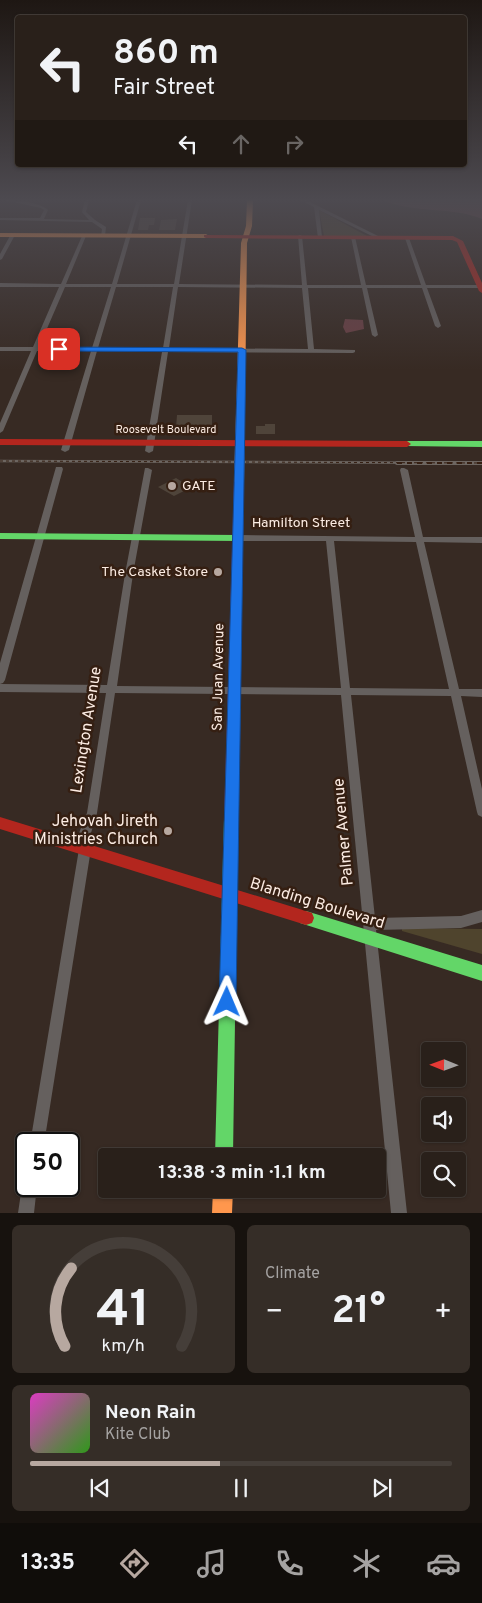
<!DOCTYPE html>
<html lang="en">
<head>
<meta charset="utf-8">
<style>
  body { margin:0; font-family:Overpass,sans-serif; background:#352d27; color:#f1f3f6; height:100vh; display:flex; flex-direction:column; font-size:19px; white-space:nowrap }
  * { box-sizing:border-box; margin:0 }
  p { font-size:16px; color:#a5a3a2 }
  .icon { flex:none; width:28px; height:28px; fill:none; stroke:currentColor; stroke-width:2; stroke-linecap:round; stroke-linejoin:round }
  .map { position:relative; height:1213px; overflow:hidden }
  .sheet { display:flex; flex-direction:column; gap:12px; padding:12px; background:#17120e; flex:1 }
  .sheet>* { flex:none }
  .top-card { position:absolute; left:15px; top:15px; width:452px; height:152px; border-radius:5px; box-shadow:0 1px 4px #0004,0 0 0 1px #453e39; background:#29201a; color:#f1f3f6; overflow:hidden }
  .needle { width:32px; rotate:271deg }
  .controls { position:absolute; left:421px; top:1042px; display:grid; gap:10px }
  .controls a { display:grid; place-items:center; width:45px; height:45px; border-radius:5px; background:#29201a; box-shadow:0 1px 4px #0004,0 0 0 1px #453e39; font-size:25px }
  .speed { position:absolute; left:15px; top:1132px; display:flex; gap:10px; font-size:25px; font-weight:700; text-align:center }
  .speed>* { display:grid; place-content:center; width:65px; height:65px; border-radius:50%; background:#29201a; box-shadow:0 1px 4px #0004,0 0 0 1px #453e39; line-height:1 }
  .speed .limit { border:2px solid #111; border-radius:8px; background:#fff; color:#111 }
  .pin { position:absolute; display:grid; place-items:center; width:42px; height:42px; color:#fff; margin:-21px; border-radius:10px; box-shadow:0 2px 8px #0006 }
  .me { position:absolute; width:55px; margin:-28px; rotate:1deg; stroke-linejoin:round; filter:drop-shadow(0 0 4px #0008) }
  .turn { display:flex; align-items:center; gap:18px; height:105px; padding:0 15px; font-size:22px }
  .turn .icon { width:65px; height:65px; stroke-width:2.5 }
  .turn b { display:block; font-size:35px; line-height:42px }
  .lanes { display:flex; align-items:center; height:48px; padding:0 15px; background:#0003; justify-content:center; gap:25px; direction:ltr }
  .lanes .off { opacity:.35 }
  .big { font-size:38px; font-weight:700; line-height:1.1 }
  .sheet .widget { flex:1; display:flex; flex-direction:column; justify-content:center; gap:8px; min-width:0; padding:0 18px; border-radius:8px; background:#352d27 }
  .sheet .dial { align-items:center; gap:0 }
  .dial svg { height:130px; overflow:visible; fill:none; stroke:#453e39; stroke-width:7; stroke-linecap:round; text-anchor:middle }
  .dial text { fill:#f1f3f6; stroke:none }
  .song { display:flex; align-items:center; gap:15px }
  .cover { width:60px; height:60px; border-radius:8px; background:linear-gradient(135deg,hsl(310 70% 55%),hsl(110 70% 35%)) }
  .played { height:5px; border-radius:2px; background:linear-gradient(90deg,#b7a8a0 45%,#453e39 45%) }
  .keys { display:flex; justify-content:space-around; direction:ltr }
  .heat { display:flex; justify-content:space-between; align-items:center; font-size:28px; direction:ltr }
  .sheet .tiles { flex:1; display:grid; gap:12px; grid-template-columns:1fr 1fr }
  .widget:last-child { grid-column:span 2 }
  .trip { position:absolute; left:98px; top:1148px; width:288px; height:50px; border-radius:5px; background:#29201a; box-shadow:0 1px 4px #0004,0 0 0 1px #453e39; font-weight:700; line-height:50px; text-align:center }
  .tab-bar { display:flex; height:80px; justify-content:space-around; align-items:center; background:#100d0a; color:#a5a3a2 }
  .tab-bar .icon { width:35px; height:35px }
  .tab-bar .selected { color:#b7a8a0 }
  .tab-bar b { font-size:22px; color:#f1f3f6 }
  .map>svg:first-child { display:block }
</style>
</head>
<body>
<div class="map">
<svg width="482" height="1213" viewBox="0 0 482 1213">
  <rect width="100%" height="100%" fill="#372a23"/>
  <path fill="#4f442d" d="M319,210L367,236H324Z
    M402,928L482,929V954L402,931Z"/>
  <path fill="#683f43" d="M382,200H482V219C450,206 416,214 382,200Z
    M345,319L363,320L364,329L346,333L343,327Z"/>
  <path fill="#4f443a" d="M140,218H155L154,225H149L148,230H138Z
    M177,219L175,230H159L161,220Z
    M177,415H212V428H176Z
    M265,424H275V434H256V426H265Z
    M176,478L184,483V491L174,496L158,487Z"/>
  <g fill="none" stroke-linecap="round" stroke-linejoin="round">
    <path fill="#65605e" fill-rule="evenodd" d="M4,200C16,200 39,202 48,210L44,219L89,220L82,212L85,200H89L86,212L95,220L106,227L105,236L101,237L102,229L92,222L0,220V218H40L44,210L41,208Z
      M137,200H141L117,284H174L188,200H192L179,284L302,285L298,236L300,235L302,236L307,285H361L351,237L353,236L355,237L366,285H421L405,238L407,237L409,238L426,285H480L482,286V288H427L441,326L438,328L435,326L422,288H367L378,335L375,337L372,335L362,288H308L314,349L355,350V352L353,353L168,352L153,451L149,453L145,451L162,352L97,351L69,450L65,452L61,450L91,351H37L3,431L0,433V423L31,351H0V347H33L59,287H0V283L61,284L82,236L84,235L86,236L66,284H112ZM65,287H111L92,348L39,347ZM116,287H173L163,348H98ZM178,287L302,288L308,349L169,348Z
      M300,200H306L380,237L376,238L319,210L322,237L318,238L314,207Z
      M11,234L15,235L2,259L0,260V254Z
      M56,467H62L63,469L5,680L3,683L0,684V663Z
      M145,468H148L152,470L133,574L117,686L341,688L326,541H238L234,538L238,535L415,537L400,470L401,468H404L408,470L423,537H482V543L424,542L459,689H482V697L461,696L482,789V817L478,815L477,812L451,696L351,695L375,918L461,916L482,910V922L461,928L376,930L407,1213H391L341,695L115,693L97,813L91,833V849L44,1144H30L79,849V833L87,813L106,693L0,692V684L107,685L125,574ZM334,541L416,542L449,689L350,688Z
      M26,1180V1186H37L34,1213H18L22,1186Z"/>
    <path fill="#63d668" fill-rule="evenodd" d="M407,441H482V447L404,446L403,444Z
      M0,533L238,535L243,538L238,541L0,539Z
      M231,814L236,816L238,820L233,1156H215L224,820L226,816Z
      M306,911L482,965V981L300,923L298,918L300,913Z"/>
    <path fill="#ff974d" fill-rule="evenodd" d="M247,200H253L252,226L247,243L244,482L239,485L234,482L241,243L246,226Z
      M0,233L206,234L209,236L206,238L0,237Z
      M213,1189H233L232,1213H212Z"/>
    <path fill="#b3261e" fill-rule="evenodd" d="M204,235L453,236L463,241L482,283V293L479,291L457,242L452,240L206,238L204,237Z
      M0,439L407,441L411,444L407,447L0,445Z
      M239,479L244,482L238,820L236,824L231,826L226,824L224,820L234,482Z
      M0,817L306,911L312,913L314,918L312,923L306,925L0,829Z"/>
    <defs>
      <path id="rail-far1" d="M0,461L482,463"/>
      <path id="rail" d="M397,463H482"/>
    </defs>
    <use href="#rail-far1" stroke="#6d6661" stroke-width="2.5"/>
    <use href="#rail" stroke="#6d6661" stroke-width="4"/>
    <use href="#rail-far1" stroke="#351f12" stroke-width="1" stroke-dasharray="3" stroke-linecap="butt"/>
    <use href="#rail" stroke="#351f12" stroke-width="2" stroke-dasharray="5" stroke-linecap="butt"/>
  </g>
  <linearGradient id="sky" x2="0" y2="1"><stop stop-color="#1e1713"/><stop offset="0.54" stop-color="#4d4a50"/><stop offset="1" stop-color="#4d4a50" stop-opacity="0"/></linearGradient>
  <rect width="482" height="370" fill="url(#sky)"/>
  <path fill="#1a73e8" stroke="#114b97" d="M57,347L242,348L246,350L236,1002L233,1008L227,1010L221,1008L219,1002L238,352L59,351H57Z"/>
  <g fill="#b7a8a0" stroke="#351f12" stroke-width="2">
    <circle cx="172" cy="486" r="5"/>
    <circle cx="218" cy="572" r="5"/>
    <circle cx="168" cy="831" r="5"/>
  </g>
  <g text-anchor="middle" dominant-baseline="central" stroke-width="5" stroke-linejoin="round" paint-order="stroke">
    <g font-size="11" fill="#fcece3" stroke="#351f12">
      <text x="166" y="430">Roosevelt Boulevard</text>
    </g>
    <g font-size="14" fill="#fcece3" stroke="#351f12" text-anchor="start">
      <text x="182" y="486">GATE</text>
      <text x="208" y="572" text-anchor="end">The Casket Store</text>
    </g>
    <g font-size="14" fill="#fcece3" stroke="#351f12">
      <text x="301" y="523">Hamilton Street</text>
      <text transform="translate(219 677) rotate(-89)">San Juan Avenue</text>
    </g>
    <g font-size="16" fill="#fcece3" stroke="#351f12">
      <text transform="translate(87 730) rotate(-81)">Lexington Avenue</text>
      <text transform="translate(344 832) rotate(-95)">Palmer Avenue</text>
      <text transform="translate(317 904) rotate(17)">Blanding Boulevard</text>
    </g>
    <g font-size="16" fill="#fcece3" stroke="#351f12" text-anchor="end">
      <text x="158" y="822">Jehovah Jireth<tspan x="158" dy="18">Ministries Church</tspan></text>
    </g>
  </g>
</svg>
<div class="controls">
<a><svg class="needle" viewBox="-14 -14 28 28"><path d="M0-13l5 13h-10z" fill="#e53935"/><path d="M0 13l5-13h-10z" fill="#a5a3a2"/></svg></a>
<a><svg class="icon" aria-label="sound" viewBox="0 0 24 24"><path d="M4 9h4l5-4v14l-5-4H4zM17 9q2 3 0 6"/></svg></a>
<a><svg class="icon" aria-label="search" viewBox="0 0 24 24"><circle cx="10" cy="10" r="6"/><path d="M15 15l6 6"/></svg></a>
</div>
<div class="speed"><div class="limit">50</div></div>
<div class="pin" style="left:59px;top:349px;background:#d93025"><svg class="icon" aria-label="arrive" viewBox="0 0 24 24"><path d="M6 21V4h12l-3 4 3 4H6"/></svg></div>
<svg class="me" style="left:227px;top:1002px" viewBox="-20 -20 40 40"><path d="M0-17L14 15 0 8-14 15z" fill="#1a73e8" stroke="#fff" stroke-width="4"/></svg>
<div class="trip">13:38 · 3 min · 1.1 km</div>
<div class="top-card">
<div class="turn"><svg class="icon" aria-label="left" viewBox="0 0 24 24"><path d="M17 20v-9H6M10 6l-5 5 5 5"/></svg><div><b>860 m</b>Fair Street</div></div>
<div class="lanes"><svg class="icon" aria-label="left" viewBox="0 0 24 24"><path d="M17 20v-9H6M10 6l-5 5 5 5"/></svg><svg class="icon off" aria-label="ahead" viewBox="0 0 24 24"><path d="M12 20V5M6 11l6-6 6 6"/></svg><svg class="icon off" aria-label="right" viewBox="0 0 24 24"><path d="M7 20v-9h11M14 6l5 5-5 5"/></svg></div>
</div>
</div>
<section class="sheet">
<div class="tiles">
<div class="widget dial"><svg viewBox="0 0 100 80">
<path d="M14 69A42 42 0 1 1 86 69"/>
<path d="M14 69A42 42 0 0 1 18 21" stroke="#b7a8a0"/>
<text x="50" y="56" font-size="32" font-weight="700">41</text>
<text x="50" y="72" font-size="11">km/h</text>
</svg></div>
<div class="widget"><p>Climate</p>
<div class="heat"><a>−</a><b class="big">21°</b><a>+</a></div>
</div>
<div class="widget">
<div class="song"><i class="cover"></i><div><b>Neon Rain</b><p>Kite Club</p></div></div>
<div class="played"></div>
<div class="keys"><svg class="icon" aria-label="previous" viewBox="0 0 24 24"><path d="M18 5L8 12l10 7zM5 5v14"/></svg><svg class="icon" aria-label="pause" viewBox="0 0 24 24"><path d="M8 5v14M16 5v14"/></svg><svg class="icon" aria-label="next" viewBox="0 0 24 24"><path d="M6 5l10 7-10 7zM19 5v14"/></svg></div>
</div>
</div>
</section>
<nav class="tab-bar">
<b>13:35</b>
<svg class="icon selected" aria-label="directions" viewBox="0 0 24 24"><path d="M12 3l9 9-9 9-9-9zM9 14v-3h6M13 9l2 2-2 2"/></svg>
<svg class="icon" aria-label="music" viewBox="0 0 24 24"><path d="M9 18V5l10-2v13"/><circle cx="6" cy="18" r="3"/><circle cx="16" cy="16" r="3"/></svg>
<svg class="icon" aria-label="phone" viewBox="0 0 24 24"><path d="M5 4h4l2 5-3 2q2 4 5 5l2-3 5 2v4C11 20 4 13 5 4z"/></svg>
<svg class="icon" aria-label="climate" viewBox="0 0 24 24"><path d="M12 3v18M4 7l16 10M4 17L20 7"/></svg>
<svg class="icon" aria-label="car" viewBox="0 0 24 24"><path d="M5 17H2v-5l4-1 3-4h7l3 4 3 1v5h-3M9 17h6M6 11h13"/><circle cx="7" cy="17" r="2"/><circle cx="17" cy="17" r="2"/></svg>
</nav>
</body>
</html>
